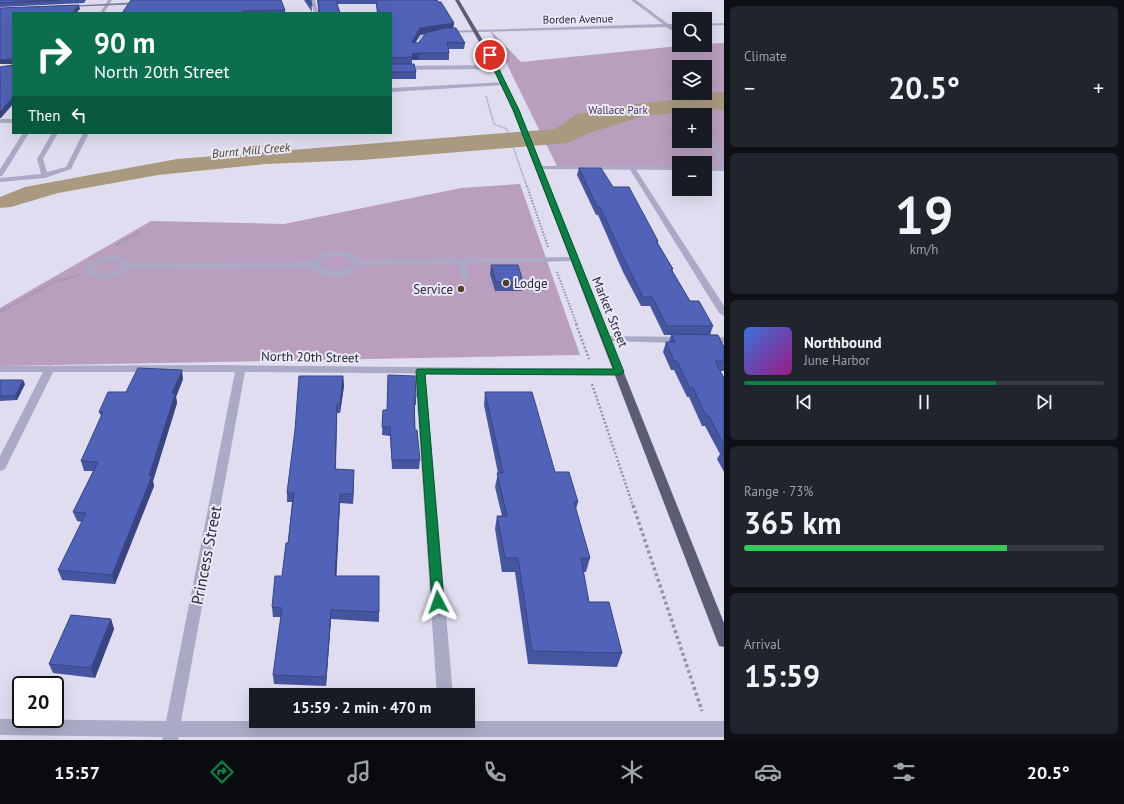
<!DOCTYPE html>
<html lang="en">
<head>
<meta charset="utf-8">
<style>
  body { margin:0; font-family:"PT Sans",sans-serif; background:#20242c; color:#f1f3f6; height:100vh; display:flex; flex-direction:column; font-size:15px; white-space:nowrap }
  * { box-sizing:border-box; margin:0 }
  p { font-size:13px; color:#9ea1a6 }
  .icon { flex:none; width:22px; height:22px; fill:none; stroke:currentColor; stroke-width:2; stroke-linecap:round; stroke-linejoin:round }
  .map { position:relative; flex:1; overflow:hidden }
  .sheet { display:flex; flex-direction:column; gap:6px; padding:6px; background:#0d0f14; width:400px }
  .sheet>* { flex:none }
  .banner { position:absolute; left:12px; top:12px; width:380px; height:122px; border-radius:0px; box-shadow:0 4px 16px #0002; background:#0b6e4f; color:#fff; overflow:hidden }
  .fabs { position:absolute; left:672px; top:12px; display:grid; gap:8px }
  .fabs a { display:grid; place-items:center; width:40px; height:40px; border-radius:0px; background:#171b24; box-shadow:0 4px 16px #0002; font-size:20px }
  .speed { position:absolute; left:12px; top:676px; display:flex; gap:8px; font-size:20px; font-weight:700; text-align:center }
  .speed>* { display:grid; place-content:center; width:52px; height:52px; border-radius:50%; background:#171b24; box-shadow:0 4px 16px #0002; line-height:1 }
  .speed .limit { border:2px solid #111; border-radius:6px; background:#fff; color:#111 }
  .pin { position:absolute; display:grid; place-items:center; width:34px; height:34px; color:#fff; margin:-17px; border:2px solid #fff; border-radius:50%; box-shadow:0 1px 4px #0007 }
  .me { position:absolute; width:44px; margin:-22px; rotate:356deg; stroke-linejoin:round; filter:drop-shadow(0 0 3px #0008) }
  .turn { display:flex; align-items:center; gap:14px; height:84px; padding:0 16px; font-size:18px }
  .turn .icon { width:52px; height:52px; stroke-width:2.5 }
  .turn b { display:block; font-size:28px; line-height:34px }
  .then { display:flex; align-items:center; height:38px; padding:0 16px; background:#0003; gap:8px; font-size:15px }
  .big { font-size:30px; font-weight:800; line-height:1.1 }
  .sheet .widget { flex:1; display:flex; flex-direction:column; justify-content:center; gap:6px; min-width:0; padding:0 14px; border-radius:6px; background:#20242c }
  .sheet .dial { align-items:center; gap:0 }
  .dial b { font-size:52px; line-height:1 }
  .song { display:flex; align-items:center; gap:12px }
  .cover { width:48px; height:48px; border-radius:6px; background:linear-gradient(135deg,hsl(220 70% 55%),hsl(310 70% 35%)) }
  .played { height:4px; border-radius:2px; background:linear-gradient(90deg,#0b8043 70%,#363941 70%) }
  .keys { display:flex; justify-content:space-around; direction:ltr }
  .heat { display:flex; justify-content:space-between; align-items:center; font-size:22px; direction:ltr }
  .charge { height:6px; border-radius:3px; background:linear-gradient(90deg,#34c759 73%,#363941 0) }
  .trip { position:absolute; left:249px; top:688px; width:226px; height:40px; border-radius:0px; background:#171b24; box-shadow:0 4px 16px #0002; font-weight:800; line-height:40px; text-align:center }
  .menu { display:flex; height:64px; justify-content:space-around; align-items:center; background:#090b0e; color:#9ea1a6 }
  .menu .icon { width:28px; height:28px }
  .menu .current { color:#0b8043 }
  .menu b { font-size:18px; color:#f1f3f6 }
  main { display:flex; flex:1; min-height:0 }
  .map>svg:first-child { display:block }
</style>
</head>
<body>
<main>
<div class="map">
<svg width="724" height="740" viewBox="0 0 724 740">
  <rect width="100%" height="100%" fill="#dfddef"/>
  <path fill="#ba9ebd" fill-rule="evenodd" d="M490,30L521,62L689,45L724,43V169H705V163H679V168H558ZM679,67H705V93H679ZM679,115H705V141H679Z
    M520,184L580,355L0,366V308L151,221L284,224L461,188Z"/>
  <path fill="#a9997f" d="M724,92V110L686,108L667,114L644,116L592,132L567,143L362,160L265,164L158,175L58,193L11,207L0,208V197L25,187L177,159L555,129L577,114L643,103L688,99L693,93Z"/>
  <g fill="none" stroke-linecap="round" stroke-linejoin="round">
    <path stroke="#9292af" stroke-width="1.5" stroke-dasharray="1 1" stroke-linecap="butt" d="M486,96L494,124L507,129L527,187"/>
    <path stroke="#9292af" stroke-width="2" stroke-dasharray="1.5 1.5" stroke-linecap="butt" d="M527,186L548,247
      M116,245L140,232
      M557,272L577,325
      M0,312L54,282L79,275"/>
    <path stroke="#9292af" stroke-width="2.5" stroke-dasharray="2 2" stroke-linecap="butt" d="M576,324L589,359
      M592,384L633,506"/>
    <path stroke="#9292af" stroke-width="3.5" stroke-dasharray="3 3" stroke-linecap="butt" d="M633,505L702,711"/>
    <path fill="#abaac6" fill-rule="evenodd" d="M506,82L507,83L504,85L391,92V88Z
      M52,133H58L43,159L47,172L66,167L83,133H89L71,169L45,178L0,182V178L41,174L37,159Z
      M632,166L635,168L724,306V316L719,313L629,168Z
      M459,259H462L466,261L469,278L468,280L465,281L461,278L458,261Z
      M50,365L55,368L6,467L4,470L0,471V456L45,368Z
      M420,368L425,371L453,695H437L415,371Z"/>
    <path fill="#abaac6" fill-rule="evenodd" d="M311,0H315L318,13H314Z
      M631,0H636L668,24H679V26L672,27L679,32V35L666,27L444,33L424,38L422,44L417,49L413,48L418,43L420,36L444,31L663,24Z
      M724,23V25L705,26V24Z
      M391,66L496,65L499,67L496,69L391,70Z
      M0,119H13V123H0Z
      M706,137H710L724,158V165L721,163L705,138Z
      M538,166H679V170L536,169L535,168Z
      M705,167H724V171H705Z
      M340,251L352,254L359,260L574,257L578,259L574,261L359,265C352,280 321,280 313,267L128,269C118,280 97,284 86,272V267C96,256 121,250 130,264L314,262C318,252 331,251 340,251ZM340,255L347,257L352,263L350,267C340,272 330,273 321,266L322,261L330,256ZM112,260L119,262L122,266C114,274 104,277 94,271V268L99,264Z
      M606,336L682,337L687,340L682,343L603,341L601,339Z
      M708,337H724V343L705,342L703,340L705,338Z
      M215,365L619,369L624,372L619,375L245,372L181,721H724V737H179L178,740H162L163,737L0,735V719L166,721L235,372H0V366Z"/>
    <path fill="#abaac6" fill-rule="evenodd" d="M108,0H112L104,13H100Z
      M23,133H29L3,175L0,177V169Z"/>
    <path fill="#7b7d9a" fill-rule="evenodd" d="M141,2L142,4L67,7L65,6Z"/>
    <path fill="#5b5d75" fill-rule="evenodd" d="M455,0H459L491,54L519,110L724,623V647L719,646L717,641L513,110L486,54Z"/>
  </g>
  <path fill="#46559f" fill-rule="evenodd" d="M0,0H86L84,3L0,7Z
    M304,0H311L312,12Z
    M317,0H437L454,23L453,28L465,43L464,49H448L449,53V60H412V64L416,72V79H391V13H377L376,4H337L340,13H318V8ZM425,34L423,38L418,43H415L420,35Z
    M285,10V13H122Z
    M579,168L613,187L658,241V243L673,269L672,271L690,301L713,326L710,335L724,347V371H720L724,378V472L717,459L720,454L705,426H702L689,397H687L674,370H671L663,352L666,342H669L671,335H664L650,306H641L623,272L598,215H596L577,175Z
    M491,265L523,282L522,291H495L490,274Z
    M388,375L416,397V405H415V430L420,460L419,469H392L390,436L382,435L383,410H387Z
    M343,376L344,386L340,413H337L336,469L354,480L353,504L340,503L336,576L379,612V622L331,619L326,686L274,684L273,675L281,617H273L272,607L282,576L288,543L292,502H287V493L295,430Z
    M183,379L176,397L177,403L153,481L154,486L115,584L62,580L58,570L82,522L77,521L73,512L93,471H84L81,461L101,416L99,412L126,392Z
    M0,380L25,384L17,400L0,401Z
    M485,392L555,472L578,502L576,509L590,558L586,572H583L589,602L622,653L617,667L528,664L515,572H502L495,529L497,516H502L495,487L498,473L484,405Z
    M111,619L114,629L95,678L53,673L49,664Z"/>
  <path fill="#394582" d="M79,5L80,9L76,13H72Z
    M454,23L453,29L420,35L412,49V42L420,28Z
    M419,53V60H412V54Z
    M12,59L13,64H0V60Z
    M13,97V104L1,118H0V112Z
    M182,370L183,379L176,397L177,403L153,481L154,486L115,584L112,575L149,476L172,393Z
    M343,376L344,386L340,413V404Z
    M23,380L25,384L17,400L15,396Z
    M337,404V413L335,479V469Z
    M354,470V480L353,504V494Z
    M340,494V503L336,586L335,576Z
    M331,610V619L326,686V677Z
    M111,619L114,629L95,678L91,668Z"/>
  <path fill="#5163b9" stroke="#394582" d="M0,0H59L0,3Z
    M131,0H281L285,10L243,11V13H122Z
    M308,0H311L312,6Z
    M318,0H336L340,13H320L318,8L319,7Z
    M376,0H437L438,2H441L454,23L420,28L412,42L418,43L423,38L425,33L445,28H456L465,43L447,42L449,53H419L412,54L413,57L391,58V13H378Z
    M79,5L72,13H13V60L12,59L0,60V8Z
    M13,64V97L0,112V83L1,82H0V67L13,65Z
    M391,64H414L416,72H391Z
    M579,168H601L613,187H629L658,241H656L673,269H671L690,301H699L713,326H667L652,297H643L626,263L600,207H597Z
    M491,265H518L523,282H496Z
    M671,334L718,335L724,347V361H715L724,378V445L709,416H706L693,388H690L677,361H674L666,342H675Z
    M138,368L182,370L172,393L175,394L149,476H152L112,575L58,570L86,513L73,512L98,462L81,461L103,412H99L108,392H126Z
    M388,375L415,376L416,397H414L415,430H417L420,460H392L390,427H382L383,410H387Z
    M299,376H343L340,404H337L335,469L354,470L353,494H340L335,576H379V612L331,610L326,677L273,675L282,608L272,607L275,576H282L286,543H288L294,493H287L295,430Z
    M0,380H23L15,396H0Z
    M485,392H532L555,472H569L578,502H574L590,558H581L589,602H609L622,653L532,651L518,558H505L497,516H507L497,473H503Z
    M721,450H724V455Z
    M71,615L111,619L91,668L49,664Z"/>
  <path fill="#0b8043" stroke="#07532c" d="M490,53L492,55L519,110L624,372L619,375L425,374L444,602L442,606L438,608L434,606L432,602L416,371L417,369H614L513,110L487,55Z"/>
  <g fill="#524122" stroke="#eae9f8" stroke-width="1.5">
    <circle cx="506" cy="283" r="4"/>
    <circle cx="461" cy="289" r="4"/>
  </g>
  <g text-anchor="middle" dominant-baseline="central" stroke-width="4" stroke-linejoin="round" paint-order="stroke">
    <g font-size="11" fill="#292a34" stroke="#eae9f8">
      <text transform="translate(578 19) rotate(-1)">Borden Avenue</text>
    </g>
    <g font-size="11" fill="#4e2f50" stroke="#eae9f8">
      <text x="618" y="110">Wallace Park</text>
    </g>
    <g font-size="12" font-style="italic" fill="#524122" stroke="#eae9f8">
      <text transform="translate(251 150) rotate(-5)">Burnt Mill Creek</text>
    </g>
    <g font-size="13" fill="#292a34" stroke="#eae9f8" text-anchor="start">
      <text x="514" y="283">Lodge</text>
      <text x="453" y="289" text-anchor="end">Service</text>
    </g>
    <g font-size="13" fill="#292a34" stroke="#eae9f8">
      <text transform="translate(610 312) rotate(68)">Market Street</text>
      <text transform="translate(310 357) rotate(1)">North 20th Street</text>
    </g>
    <g font-size="16" fill="#292a34" stroke="#eae9f8">
      <text transform="translate(206 555) rotate(-79)">Princess Street</text>
    </g>
  </g>
</svg>
<div class="fabs">
<a><svg class="icon" aria-label="search" viewBox="0 0 24 24"><circle cx="10" cy="10" r="6"/><path d="M15 15l6 6"/></svg></a>
<a><svg class="icon" aria-label="layers" viewBox="0 0 24 24"><path d="M12 4l9 5-9 5-9-5zM3 14l9 5 9-5"/></svg></a>
<a>+</a>
<a>−</a>
</div>
<div class="speed"><div class="limit">20</div></div>
<div class="pin" style="left:490px;top:55px;background:#d93025"><svg class="icon" aria-label="arrive" viewBox="0 0 24 24"><path d="M6 21V4h12l-3 4 3 4H6"/></svg></div>
<svg class="me" style="left:438px;top:602px" viewBox="-20 -20 40 40"><path d="M0-17L14 15 0 8-14 15z" fill="#0b8043" stroke="#fff" stroke-width="4"/></svg>
<div class="trip">15:59 · 2 min · 470 m</div>
<div class="banner">
<div class="turn"><svg class="icon" aria-label="right" viewBox="0 0 24 24"><path d="M7 20v-9h11M14 6l5 5-5 5"/></svg><div><b>90 m</b>North 20th Street</div></div>
<div class="then">Then<svg class="icon" aria-label="left" viewBox="0 0 24 24"><path d="M17 20v-9H6M10 6l-5 5 5 5"/></svg></div>
</div>
</div>
<section class="sheet">
<div class="widget"><p>Climate</p>
<div class="heat"><a>−</a><b class="big">20.5°</b><a>+</a></div>
</div>
<div class="widget dial"><b>19</b><p>km/h</p></div>
<div class="widget">
<div class="song"><i class="cover"></i><div><b>Northbound</b><p>June Harbor</p></div></div>
<div class="played"></div>
<div class="keys"><svg class="icon" aria-label="previous" viewBox="0 0 24 24"><path d="M18 5L8 12l10 7zM5 5v14"/></svg><svg class="icon" aria-label="pause" viewBox="0 0 24 24"><path d="M8 5v14M16 5v14"/></svg><svg class="icon" aria-label="next" viewBox="0 0 24 24"><path d="M6 5l10 7-10 7zM19 5v14"/></svg></div>
</div>
<div class="widget"><p>Range · 73%</p><b class="big">365 km</b><div class="charge"></div></div>
<div class="widget"><p>Arrival</p><b class="big">15:59</b></div>
</section>
</main>
<nav class="menu">
<b>15:57</b>
<svg class="icon current" aria-label="directions" viewBox="0 0 24 24"><path d="M12 3l9 9-9 9-9-9zM9 14v-3h6M13 9l2 2-2 2"/></svg>
<svg class="icon" aria-label="music" viewBox="0 0 24 24"><path d="M9 18V5l10-2v13"/><circle cx="6" cy="18" r="3"/><circle cx="16" cy="16" r="3"/></svg>
<svg class="icon" aria-label="phone" viewBox="0 0 24 24"><path d="M5 4h4l2 5-3 2q2 4 5 5l2-3 5 2v4C11 20 4 13 5 4z"/></svg>
<svg class="icon" aria-label="climate" viewBox="0 0 24 24"><path d="M12 3v18M4 7l16 10M4 17L20 7"/></svg>
<svg class="icon" aria-label="car" viewBox="0 0 24 24"><path d="M5 17H2v-5l4-1 3-4h7l3 4 3 1v5h-3M9 17h6M6 11h13"/><circle cx="7" cy="17" r="2"/><circle cx="17" cy="17" r="2"/></svg>
<svg class="icon" aria-label="filters" viewBox="0 0 24 24"><path d="M4 7h16M4 17h16"/><circle cx="9" cy="7" r="2"/><circle cx="15" cy="17" r="2"/></svg>
<b>20.5°</b>
</nav>
</body>
</html>
